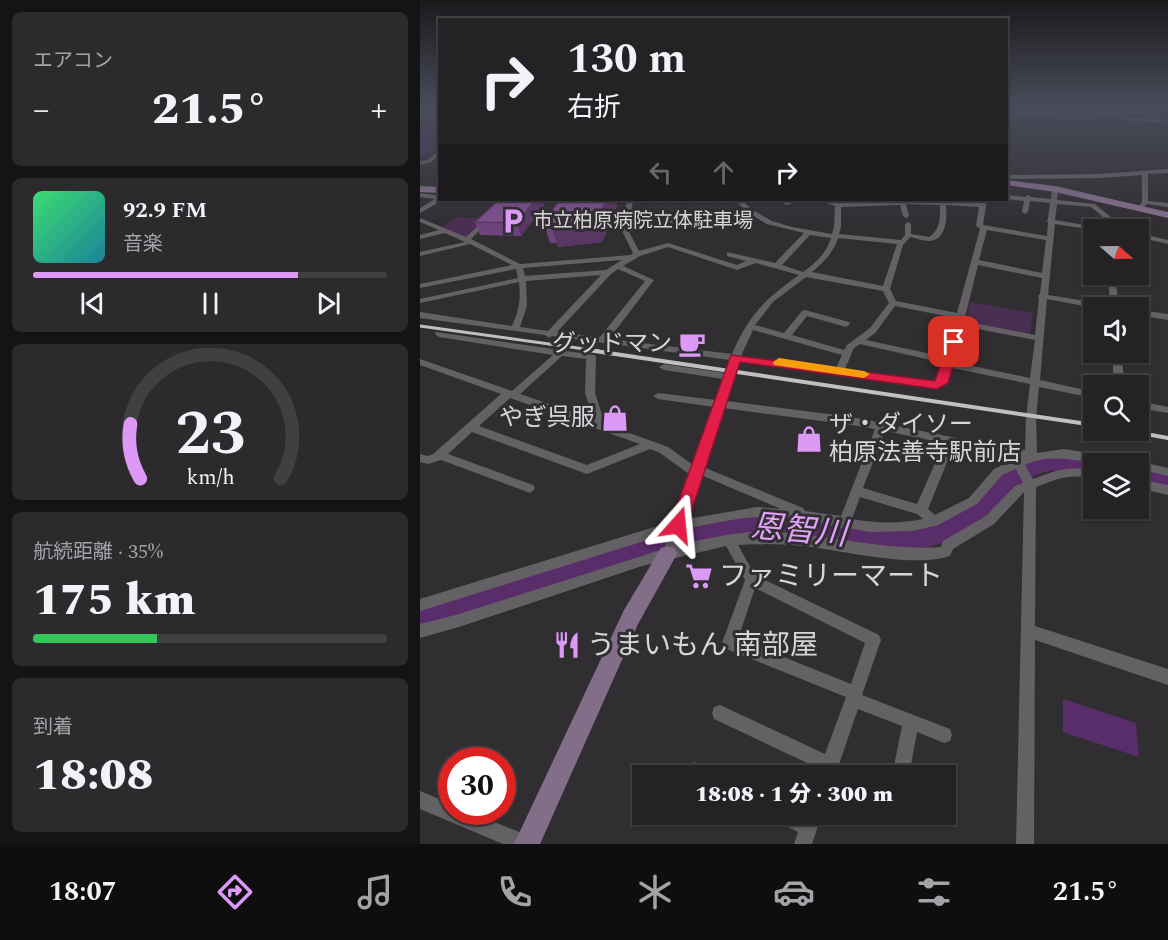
<!DOCTYPE html>
<html lang="ja">
<head>
<meta charset="utf-8">
<style>
  body { margin:0; font-family:Spectral,"Noto Sans JP",serif; background:#2d2a2e; color:#f1f3f6; height:100vh; display:flex; flex-direction:column; font-size:22px; white-space:nowrap }
  * { box-sizing:border-box; margin:0 }
  p { font-size:20px; color:#a3a4a7 }
  .icon { flex:none; width:33px; height:33px; fill:none; stroke:currentColor; stroke-width:2; stroke-linecap:round; stroke-linejoin:round }
  .map { position:relative; flex:1; overflow:hidden }
  .side { display:flex; flex-direction:column; gap:12px; padding:12px; background:#141315; width:420px }
  .side>* { flex:none }
  .hud { position:absolute; left:18px; top:18px; width:570px; height:183px; border-radius:0px; box-shadow:0 2px 4px #0004,0 0 0 2px #423f43; background:#252226; color:#f1f3f6; overflow:hidden }
  .needle { width:39px; rotate:110deg }
  .fabs { position:absolute; left:663px; top:219px; display:grid; gap:12px }
  .fabs a { display:grid; place-items:center; width:66px; height:66px; border-radius:0px; background:#252226; box-shadow:0 2px 4px #0004,0 0 0 2px #423f43; font-size:30px }
  .speed { position:absolute; left:18px; top:747px; display:flex; gap:12px; font-size:30px; font-weight:700; text-align:center }
  .speed>* { display:grid; place-content:center; width:78px; height:78px; border-radius:50%; background:#252226; box-shadow:0 2px 4px #0004,0 0 0 2px #423f43; line-height:1 }
  .speed .limit { border:9px solid #d22; background:#fff; color:#111 }
  .pin { position:absolute; display:grid; place-items:center; width:51px; height:51px; color:#fff; margin:-26px; border-radius:12px; box-shadow:0 3px 9px #0006 }
  .me { position:absolute; width:66px; margin:-33px; rotate:18deg; stroke-linejoin:round; filter:drop-shadow(0 0 4px #0008) }
  .turn { display:flex; align-items:center; gap:21px; height:126px; padding:0 30px; font-size:27px }
  .turn .icon { width:78px; height:78px; stroke-width:2.5 }
  .turn b { display:block; font-size:42px; line-height:51px }
  .lanes { display:flex; align-items:center; height:57px; padding:0 30px; background:#0003; justify-content:center; gap:30px; direction:ltr }
  .lanes .off { opacity:.35 }
  .big { font-size:45px; font-weight:800; line-height:1.1 }
  .side .card { flex:1; display:flex; flex-direction:column; justify-content:center; gap:9px; min-width:0; padding:0 21px; border-radius:9px; background:#2d2a2e }
  .side .dial { align-items:center; gap:0 }
  .dial svg { height:156px; overflow:visible; fill:none; stroke:#423f43; stroke-width:7; stroke-linecap:round; text-anchor:middle }
  .dial text { fill:#f1f3f6; stroke:none }
  .song { display:flex; align-items:center; gap:18px }
  .cover { width:72px; height:72px; border-radius:9px; background:linear-gradient(135deg,hsl(140 70% 55%),hsl(190 70% 35%)) }
  .played { height:6px; border-radius:3px; background:linear-gradient(90deg,#dc99f5 75%,#423f43 75%) }
  .keys { display:flex; justify-content:space-around; direction:ltr }
  .heat { display:flex; justify-content:space-between; align-items:center; font-size:33px; direction:ltr }
  .charge { height:9px; border-radius:4px; background:linear-gradient(90deg,#34c759 35%,#423f43 0) }
  .trip { position:absolute; left:212px; top:765px; width:324px; height:60px; border-radius:0px; background:#252226; box-shadow:0 2px 4px #0004,0 0 0 2px #423f43; font-weight:800; line-height:60px; text-align:center }
  .dock { display:flex; height:96px; justify-content:space-around; align-items:center; background:#0f0e0f; color:#a3a4a7 }
  .dock .icon { width:42px; height:42px }
  .dock .active { color:#dc99f5 }
  .dock b { font-size:27px; color:#f1f3f6 }
  main { display:flex; flex:1; min-height:0 }
  .map>svg:first-child { display:block }
</style>
</head>
<body>
<main>
<section class="side">
<div class="card"><p>エアコン</p>
<div class="heat"><a>−</a><b class="big">21.5°</b><a>+</a></div>
</div>
<div class="card">
<div class="song"><i class="cover"></i><div><b>92.9 FM</b><p>音楽</p></div></div>
<div class="played"></div>
<div class="keys"><svg class="icon" aria-label="previous" viewBox="0 0 24 24"><path d="M18 5L8 12l10 7zM5 5v14"/></svg><svg class="icon" aria-label="pause" viewBox="0 0 24 24"><path d="M8 5v14M16 5v14"/></svg><svg class="icon" aria-label="next" viewBox="0 0 24 24"><path d="M6 5l10 7-10 7zM19 5v14"/></svg></div>
</div>
<div class="card dial"><svg viewBox="0 0 100 80">
<path d="M14 69A42 42 0 1 1 86 69"/>
<path d="M14 69A42 42 0 0 1 9 41" stroke="#dc99f5"/>
<text x="50" y="56" font-size="32" font-weight="700">23</text>
<text x="50" y="72" font-size="11">km/h</text>
</svg></div>
<div class="card"><p>航続距離 · 35%</p><b class="big">175 km</b><div class="charge"></div></div>
<div class="card"><p>到着</p><b class="big">18:08</b></div>
</section>
<div class="map">
<svg width="748" height="844" viewBox="0 0 748 844">
  <rect width="100%" height="100%" fill="#312e32"/>
  <path fill="#492f52" d="M0,121H20L19,146L7,156L0,158Z
    M36,217L65,219L45,238L22,227Z
    M550,302L613,313L610,334L545,322Z"/>
  <path fill="#592c6a" d="M643,699L716,723L719,757L643,732Z"/>
  <g fill="none" stroke-linecap="round" stroke-linejoin="round">
    <path stroke="#592c6a" stroke-width="1.5" d="M677,116L700,118
      M735,120L748,121"/>
    <path fill="#592c6a" fill-rule="evenodd" d="M748,107V113L677,119H586V113H677Z
      M0,114H20V120H0Z
      M631,453L683,460L685,464H674V475C660,474 646,470 633,471C594,473 578,519 546,534C476,567 423,538 353,534C338,533 322,536 307,537L0,628V600L307,515L352,512L469,529L503,526L528,518L556,500L574,477L600,463Z
      M718,466L748,472V492L718,484Z"/>
    <path fill="#646165" fill-rule="evenodd" d="M748,107V109L696,114L698,117L748,121V123L697,119L692,114L586,115V113H680Z
      M20,113V115L0,116V114Z
      M20,150V155L11,162L0,165V161L7,160Z
      M748,169V173L728,174V201L748,203V207L727,204L720,210L717,208L722,202V175L680,178L586,179V175L680,174Z
      M635,187L638,189L637,200L675,204L693,219L694,230H674L635,224L628,295L690,305L688,274H696L698,308H675L627,299L620,380L674,392V398L619,387L616,417L617,453L644,449L713,460L748,468V476L718,469V464C707,464 696,464 685,464C657,462 633,452 605,465L613,479C637,470 647,466 674,470V478C647,474 640,478 616,487L615,626L748,669V685L615,640L614,844H596L604,492L574,524L533,549L530,556C496,568 427,552 392,547C367,544 343,543 318,545L332,570L347,581L459,635L461,640L442,695L530,729L532,735L530,741L524,743L497,732L489,776H472L482,726L438,709L415,776H398L400,769L294,719L292,713L294,707L300,705L405,754L426,697L304,648L302,643L325,580L306,546L222,566L39,627L0,638V624L39,614L244,549L250,533L0,611V599L254,521L269,474L240,453L230,449L167,474L52,432L28,454L113,485L115,488L113,491L109,493L105,491L21,460L8,464L0,462V454L8,456L13,454L81,394L0,365V359L92,391L133,355L19,337L15,334L16,332L174,355L176,357L175,393L185,424L248,447L273,465L294,407L238,399L233,396L238,393L296,400L303,379L244,370L239,367L244,364L305,373L310,360L132,336L129,338L125,335L0,318V312L92,326C99,311 101,298 99,282L0,303V299L98,278L96,269L0,288V284L92,265L50,244L0,256V252L45,242L25,233L0,239V235L19,230L0,222V218L46,237L65,219H69V221L51,239L100,264L211,255L213,253L202,231L207,200H213L209,228L323,208L315,200H321L334,211L352,221L372,227L412,234L414,227L415,206L400,201L399,200H407L418,203L482,200L560,203L561,200H567L563,225L627,236L628,223L627,221L628,219L630,203L610,201L608,212L605,214L602,212L604,201L586,199V195L605,197L608,195L611,197L631,199L632,189ZM486,204L520,205C520,218 521,229 509,237L491,234V224L488,222L485,224V235L481,240L419,234L421,227V207L480,205L483,216L486,218L489,216ZM637,204L671,207L688,221V229L635,220ZM526,205L559,207L556,226L560,229L537,313L476,301L470,289L483,245L490,237C496,238 503,241 509,241C527,240 527,218 526,205ZM326,212L347,224L384,233L355,263L307,252V256L326,261L317,265L248,243L219,251L209,232ZM567,230L626,240L622,273L559,260ZM390,235L411,238C407,252 396,263 383,272L362,265ZM418,238L477,244L463,286L392,272C403,263 414,252 418,238ZM248,247L317,270L336,263L379,275C344,300 329,315 312,354L189,339L234,280L203,266L220,256ZM202,260L186,270L105,276L103,268ZM558,265L622,278L620,294L618,296L619,298L615,335L544,321ZM198,269L225,281L180,337L137,332L191,274ZM181,275L128,331L100,327L107,306L106,281ZM386,277L463,291L469,303L450,328L427,345L424,350L372,335L387,316L426,327L430,324L429,322L385,310L382,311L364,333L335,325L353,302ZM475,306L536,318L525,357L446,340L456,332ZM542,326L615,340L610,378L533,362ZM333,330L422,355L416,368L321,356ZM440,344L524,363L518,381L425,369L434,348ZM142,356L166,359L165,393L174,419L100,394ZM319,361L517,388L525,385L532,368L610,384L606,417L605,450L591,449L432,417L306,401ZM90,398L217,443L220,444L167,465L59,426ZM303,408L432,425L455,429L421,516L385,511L383,508L283,467ZM465,431L524,443L497,504L443,488ZM534,445L590,457L591,461L574,469L549,498L515,515L508,509ZM596,469L603,483L595,486L566,516L523,541L521,547C457,551 399,531 336,532C310,533 284,539 259,545L264,529C287,525 314,518 337,517C364,516 400,521 424,529L428,528L450,532L493,531L518,525L557,504L582,475ZM281,475L361,509L337,507L267,519ZM440,497L497,514L503,519C480,524 455,523 432,519ZM335,588L445,643L431,684L318,639Z
      M0,193L20,196V200H23L0,213V208L15,199L0,197Z
      M357,200H382L367,205Z
      M718,233L748,240V244L718,237Z
      M718,310L748,314V320L718,315Z
      M692,352H702L704,386H694Z
      M718,401L748,407V413L718,408Z
      M718,479L748,485V495L718,488Z
      M274,762L289,770L291,776H267L265,771L268,765Z
      M0,791L32,804V812H49L112,837L114,844H83L0,809Z
      M352,814L383,816L384,814H402L392,844H374L378,832L355,820Z"/>
    <path fill="#836e8a" fill-rule="evenodd" d="M586,180L635,186L748,212V218L635,192L586,185Z
      M0,186L20,187V193L0,192Z
      M248,546L255,548L257,554L218,624L120,844H94L204,610L241,548Z"/>
    <path stroke="#c1bfc2" stroke-width="3" d="M0,326L179,351"/>
    <path stroke="#c1bfc2" stroke-width="4" d="M168,350L674,425
      M704,430L748,438"/>
  </g>
  <path fill="#6c447b" d="M79,200H122L124,206L101,236L60,235L55,222Z
    M197,206L186,228L187,231L182,242L138,247L137,243H130L124,224Z"/>
  <path fill="#583764" d="M115,200H122L124,206L101,236L97,223Z
    M187,200H196L197,206L186,228L187,231L182,242L138,247L132,228L180,212Z"/>
  <path fill="#7e4f8f" stroke="#583764" stroke-width="1.5" d="M79,200H115L97,223L55,222Z
    M139,200H187L180,212H182L178,222L132,228L135,224H124Z"/>
  <linearGradient id="sky" x2="0" y2="1"><stop stop-color="#1b191c"/><stop offset="0.47" stop-color="#484c5a"/><stop offset="1" stop-color="#484c5a" stop-opacity="0"/></linearGradient>
  <rect width="748" height="224" fill="url(#sky)"/>
  <path fill="#e11d48" stroke="#92132f" stroke-width="1.5" d="M534,338L540,342L528,383L517,389L320,362L267,525L264,530H253L250,525L311,355L515,381L528,342Z"/>
  <path fill="#f59e0b" d="M359,358L444,371L450,374L444,378L354,365L353,362Z"/>
  <defs>
    <symbol id="parking-bare" viewBox="-9 -9 18 18"><path d="M-3.5-5.5H1a3.5 3.5 0 0 1 0 7H-1V5.5H-3.5ZM-1-3.4V-.6H.8a1.4 1.4 0 0 0 0-2.8Z" fill="#dc99f5" stroke="#312e32" stroke-width="2.5" paint-order="stroke"/></symbol>
    <symbol id="cafe-bare" viewBox="-9 -9 18 18"><path d="M-5.5-4.5H6V0H3Q3 3.5 0 3.5H-2.5Q-5.5 3.5-5.5 0ZM3-3.2v2h1.7v-2ZM-6 4.5H4V6H-6Z" fill="#dc99f5" stroke="#312e32" stroke-width="2.5" paint-order="stroke"/></symbol>
    <symbol id="shop-bare" viewBox="-9 -9 18 18"><path d="M-5-2.5h2.3a2.7 3.5 0 0 1 5.4 0H5L5.5 6h-11ZM-1.5-2.5h3a1.5 2.3 0 0 0-3 0Z" fill="#dc99f5" stroke="#312e32" stroke-width="2.5" paint-order="stroke"/></symbol>
    <symbol id="supermarket-bare" viewBox="-9 -9 18 18"><path d="M-6-5.5h2.5l.6 2H6L4.5 2H-2.5L-4.4-4H-6ZM-1.5 3.2a1.3 1.3 0 1 0 .1 0ZM3 3.2a1.3 1.3 0 1 0 .1 0Z" fill="#dc99f5" stroke="#312e32" stroke-width="2.5" paint-order="stroke"/></symbol>
    <symbol id="restaurant-bare" viewBox="-9 -9 18 18"><path d="M-5-6h1v4h1v-4h1v4h1v-4h1v5L-1.5 .5V6h-2V.5L-5-1ZM5-6V6H3V1.5H1.5Q1.5-4 5-6Z" fill="#dc99f5" stroke="#312e32" stroke-width="2.5" paint-order="stroke"/></symbol>
  </defs>
  <g fill-rule="evenodd">
    <use href="#parking-bare" x="74" y="202" width="38" height="38"/>
    <use href="#cafe-bare" x="253" y="325" width="38" height="38"/>
    <use href="#shop-bare" x="176" y="399" width="38" height="38"/>
    <use href="#shop-bare" x="370" y="420" width="38" height="38"/>
    <use href="#supermarket-bare" x="260" y="557" width="38" height="38"/>
    <use href="#restaurant-bare" x="128" y="626" width="38" height="38"/>
  </g>
  <g text-anchor="middle" dominant-baseline="central" stroke-width="6" stroke-linejoin="round" paint-order="stroke">
    <g font-size="20" fill="#d7d5d8" stroke="#312e32" text-anchor="start">
      <text x="113" y="221">市立柏原病院立体駐車場</text>
    </g>
    <g font-size="24" fill="#d7d5d8" stroke="#312e32" text-anchor="end">
      <text x="252" y="344">グッドマン</text>
      <text x="175" y="418">やぎ呉服</text>
      <text x="409" y="425" text-anchor="start">ザ・ダイソー<tspan x="409" dy="28">柏原法善寺駅前店</tspan></text>
    </g>
    <g font-size="28" fill="#d7d5d8" stroke="#312e32" text-anchor="start">
      <text x="299" y="576">ファミリーマート</text>
      <text x="167" y="645">うまいもん 南部屋</text>
    </g>
    <g font-size="32" font-style="italic" fill="#e2a0fb" stroke="#312e32">
      <text transform="translate(379 531) rotate(5)">恩智川</text>
    </g>
  </g>
</svg>
<div class="fabs">
<a><svg class="needle" viewBox="-14 -14 28 28"><path d="M0-13l5 13h-10z" fill="#e53935"/><path d="M0 13l5-13h-10z" fill="#a3a4a7"/></svg></a>
<a><svg class="icon" aria-label="sound" viewBox="0 0 24 24"><path d="M4 9h4l5-4v14l-5-4H4zM17 9q2 3 0 6"/></svg></a>
<a><svg class="icon" aria-label="search" viewBox="0 0 24 24"><circle cx="10" cy="10" r="6"/><path d="M15 15l6 6"/></svg></a>
<a><svg class="icon" aria-label="layers" viewBox="0 0 24 24"><path d="M12 4l9 5-9 5-9-5zM3 14l9 5 9-5"/></svg></a>
</div>
<div class="speed"><div class="limit">30</div></div>
<div class="pin" style="left:534px;top:342px;background:#d93025"><svg class="icon" aria-label="arrive" viewBox="0 0 24 24"><path d="M6 21V4h12l-3 4 3 4H6"/></svg></div>
<svg class="me" style="left:258px;top:525px" viewBox="-20 -20 40 40"><path d="M0-17L14 15 0 8-14 15z" fill="#e11d48" stroke="#fff" stroke-width="4"/></svg>
<div class="trip">18:08 · 1 分 · 300 m</div>
<div class="hud">
<div class="turn"><svg class="icon" aria-label="right" viewBox="0 0 24 24"><path d="M7 20v-9h11M14 6l5 5-5 5"/></svg><div><b>130 m</b>右折</div></div>
<div class="lanes"><svg class="icon off" aria-label="left" viewBox="0 0 24 24"><path d="M17 20v-9H6M10 6l-5 5 5 5"/></svg><svg class="icon off" aria-label="ahead" viewBox="0 0 24 24"><path d="M12 20V5M6 11l6-6 6 6"/></svg><svg class="icon" aria-label="right" viewBox="0 0 24 24"><path d="M7 20v-9h11M14 6l5 5-5 5"/></svg></div>
</div>
</div>
</main>
<nav class="dock">
<b>18:07</b>
<svg class="icon active" aria-label="directions" viewBox="0 0 24 24"><path d="M12 3l9 9-9 9-9-9zM9 14v-3h6M13 9l2 2-2 2"/></svg>
<svg class="icon" aria-label="music" viewBox="0 0 24 24"><path d="M9 18V5l10-2v13"/><circle cx="6" cy="18" r="3"/><circle cx="16" cy="16" r="3"/></svg>
<svg class="icon" aria-label="phone" viewBox="0 0 24 24"><path d="M5 4h4l2 5-3 2q2 4 5 5l2-3 5 2v4C11 20 4 13 5 4z"/></svg>
<svg class="icon" aria-label="climate" viewBox="0 0 24 24"><path d="M12 3v18M4 7l16 10M4 17L20 7"/></svg>
<svg class="icon" aria-label="car" viewBox="0 0 24 24"><path d="M5 17H2v-5l4-1 3-4h7l3 4 3 1v5h-3M9 17h6M6 11h13"/><circle cx="7" cy="17" r="2"/><circle cx="17" cy="17" r="2"/></svg>
<svg class="icon" aria-label="filters" viewBox="0 0 24 24"><path d="M4 7h16M4 17h16"/><circle cx="9" cy="7" r="2"/><circle cx="15" cy="17" r="2"/></svg>
<b>21.5°</b>
</nav>
</body>
</html>
